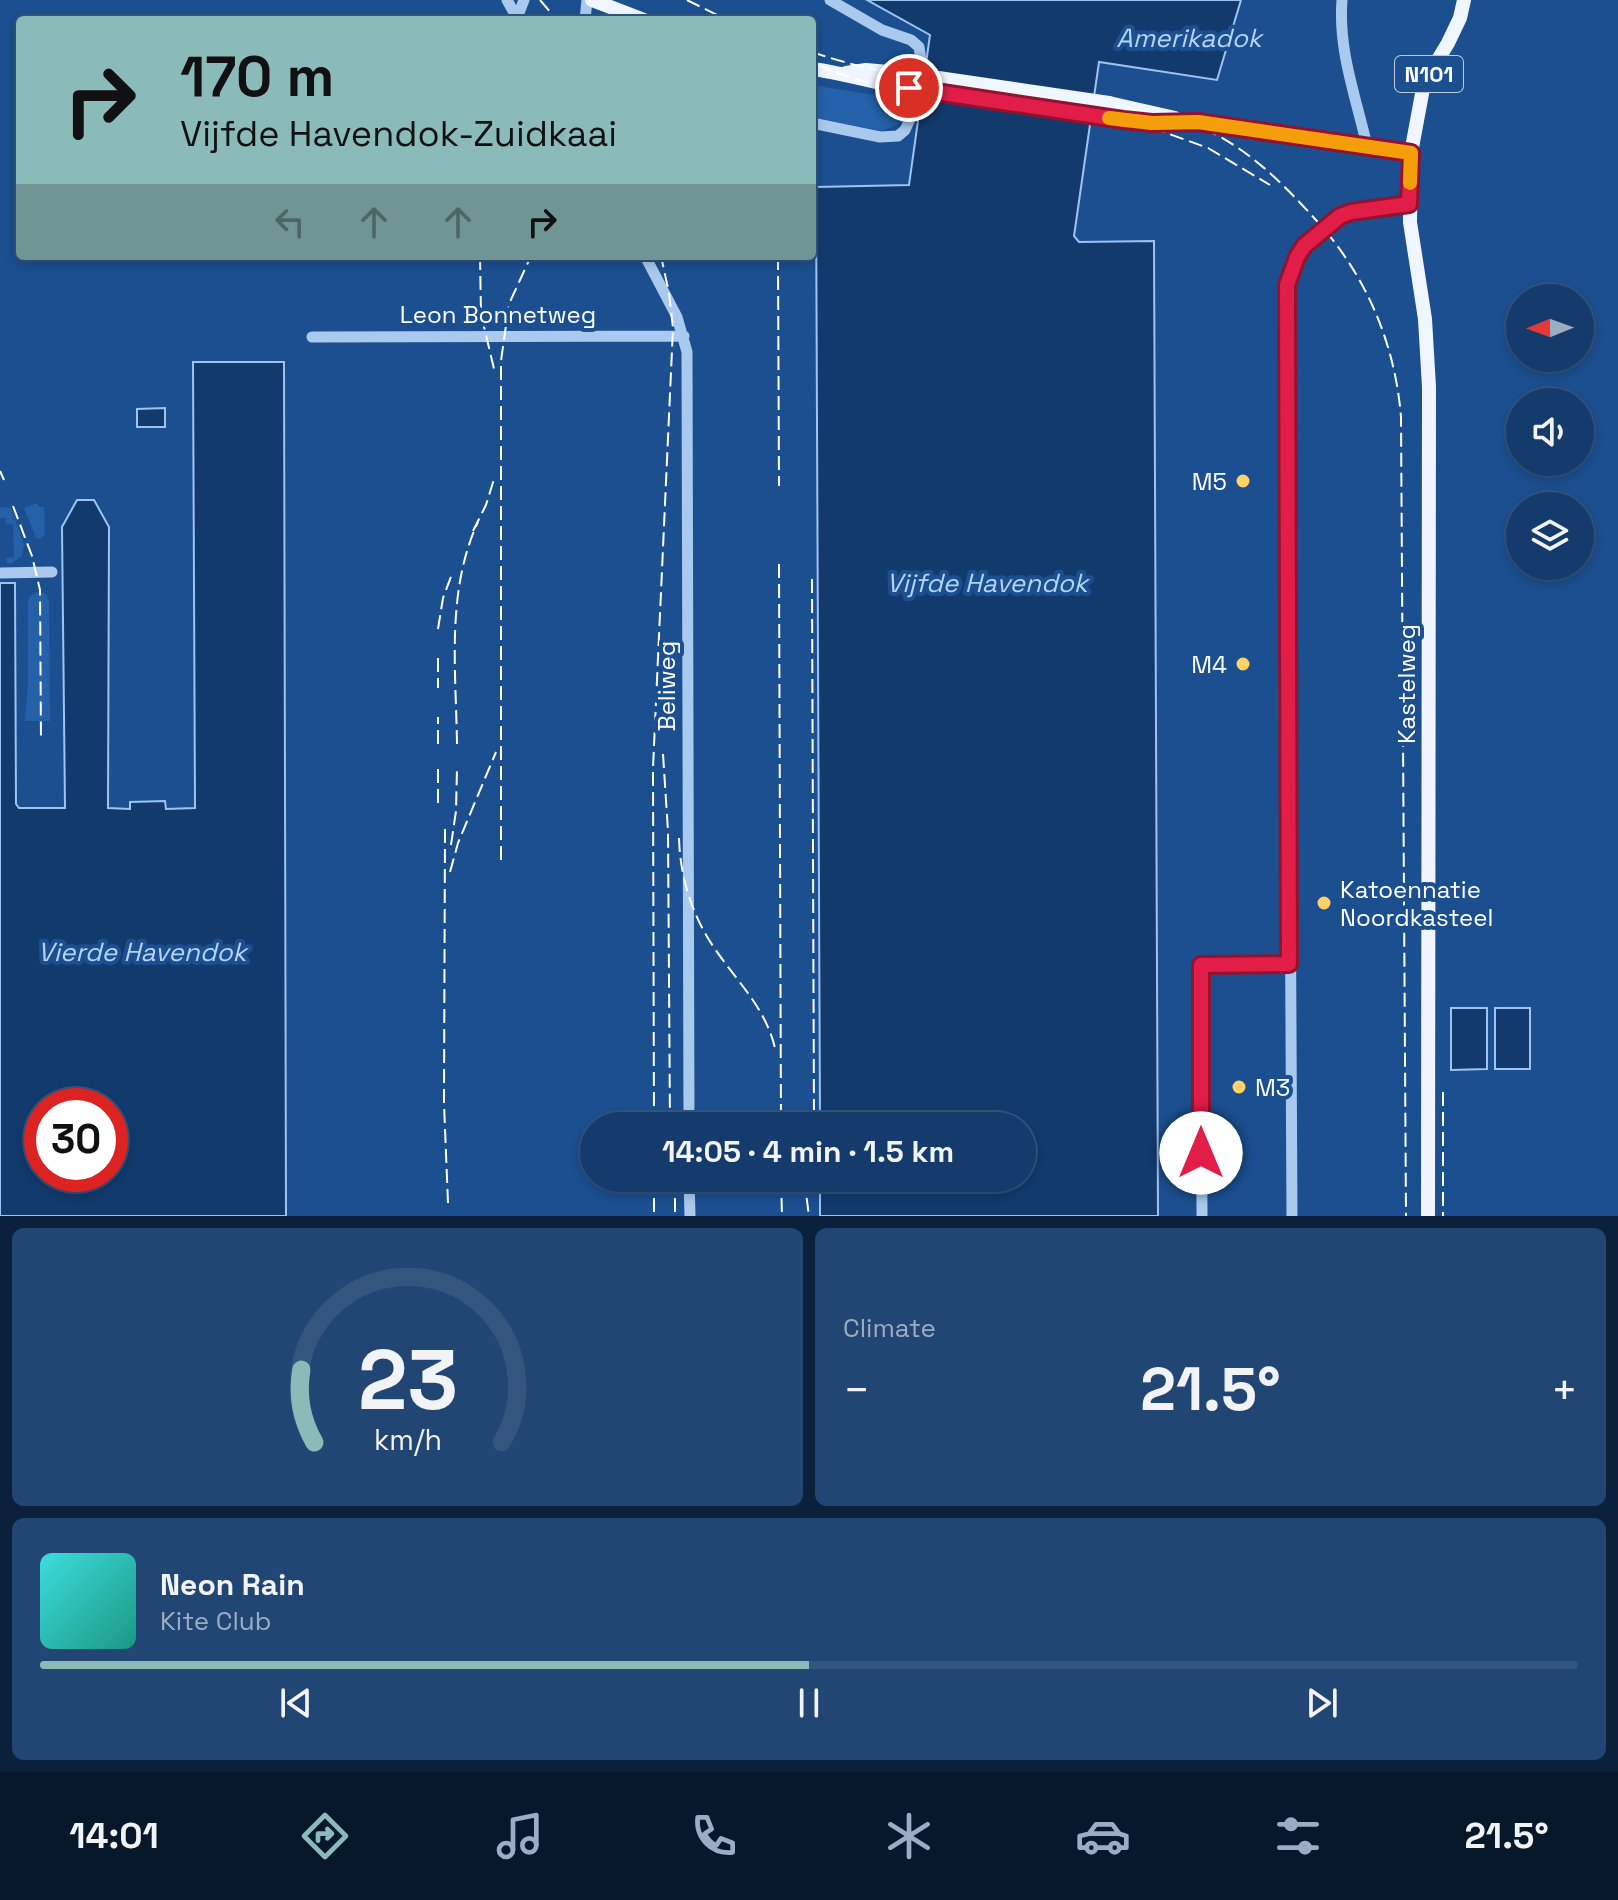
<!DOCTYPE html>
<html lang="en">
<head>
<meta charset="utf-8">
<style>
  body { margin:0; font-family:"Space Grotesk",sans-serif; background:#214673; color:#f1f3f6; height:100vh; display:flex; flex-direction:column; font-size:30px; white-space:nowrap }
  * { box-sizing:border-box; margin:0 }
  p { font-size:26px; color:#9dadc1 }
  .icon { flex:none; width:44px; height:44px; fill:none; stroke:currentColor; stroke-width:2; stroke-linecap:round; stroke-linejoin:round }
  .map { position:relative; height:1216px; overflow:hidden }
  .sheet { display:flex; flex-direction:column; gap:12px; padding:12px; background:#0b203b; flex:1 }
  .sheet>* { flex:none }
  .banner { position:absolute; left:16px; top:16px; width:800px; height:244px; border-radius:8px; box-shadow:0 4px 12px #0003,0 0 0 2px #33557e; background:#8bbbb9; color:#111; overflow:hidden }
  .needle { width:52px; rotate:269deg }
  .fabs { position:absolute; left:1506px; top:284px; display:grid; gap:16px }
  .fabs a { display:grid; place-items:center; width:88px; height:88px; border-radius:50%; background:#143b6b; box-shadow:0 4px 12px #0003,0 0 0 2px #33557e; font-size:40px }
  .speed { position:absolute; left:24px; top:1088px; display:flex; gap:16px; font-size:40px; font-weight:700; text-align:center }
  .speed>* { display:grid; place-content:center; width:104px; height:104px; border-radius:50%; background:#143b6b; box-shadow:0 4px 12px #0003,0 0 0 2px #33557e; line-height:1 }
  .speed .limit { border:12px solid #d22; background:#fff; color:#111 }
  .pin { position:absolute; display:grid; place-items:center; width:68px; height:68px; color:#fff; margin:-34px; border:4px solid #fff; border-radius:50%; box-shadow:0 2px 8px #0007 }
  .me { position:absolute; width:88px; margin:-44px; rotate:0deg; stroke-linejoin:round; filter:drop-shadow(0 0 6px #0008) }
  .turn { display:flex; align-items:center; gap:28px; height:168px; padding:0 32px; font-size:36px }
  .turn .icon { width:104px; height:104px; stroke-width:2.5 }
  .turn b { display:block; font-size:56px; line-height:68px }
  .lanes { display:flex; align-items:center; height:76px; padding:0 32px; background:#0003; justify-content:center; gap:40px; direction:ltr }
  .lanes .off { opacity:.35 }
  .big { font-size:60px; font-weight:800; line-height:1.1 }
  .sheet .card { flex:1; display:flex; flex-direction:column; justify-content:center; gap:12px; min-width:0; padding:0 28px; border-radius:12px; background:#214673 }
  .sheet .dial { align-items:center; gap:0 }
  .dial svg { height:208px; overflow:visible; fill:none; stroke:#33557e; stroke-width:7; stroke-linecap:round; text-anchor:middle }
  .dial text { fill:#f1f3f6; stroke:none }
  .song { display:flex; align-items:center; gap:24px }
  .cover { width:96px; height:96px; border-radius:12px; background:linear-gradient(135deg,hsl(180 70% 55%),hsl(170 70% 35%)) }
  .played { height:8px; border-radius:4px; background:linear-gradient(90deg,#8bbbb9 50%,#33557e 50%) }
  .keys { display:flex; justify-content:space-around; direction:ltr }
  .heat { display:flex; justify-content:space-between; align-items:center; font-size:44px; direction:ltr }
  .sheet .tiles { flex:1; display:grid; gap:12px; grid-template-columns:1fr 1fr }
  .card:last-child { grid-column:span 2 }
  .trip { position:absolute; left:580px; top:1112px; width:456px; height:80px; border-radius:40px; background:#143b6b; box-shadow:0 4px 12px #0003,0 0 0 2px #33557e; font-weight:800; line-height:80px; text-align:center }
  .menu { display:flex; height:128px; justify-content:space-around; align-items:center; background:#08182b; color:#9dadc1 }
  .menu .icon { width:56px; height:56px }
  .menu .active { color:#8bbbb9 }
  .menu b { font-size:36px; color:#f1f3f6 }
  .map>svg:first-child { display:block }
</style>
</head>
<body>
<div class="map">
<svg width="1618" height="1216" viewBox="0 0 1618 1216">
  <rect width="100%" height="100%" fill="#1b4f8f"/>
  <path fill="#2461a8" d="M812,85L906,100L903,122L881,131L812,117Z
    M37,503L39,507H44L45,534L40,539L36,538L24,508Z
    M0,507L11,508L24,545L22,556L10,564L7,563L6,558L14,557L13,524H6V518H0Z
    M36,592L45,593L49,600L50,721H25L28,682V601L29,597Z"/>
  <path fill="#123a6d" stroke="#9cc4f0" stroke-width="2" fill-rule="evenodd" d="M867,0H1241L1217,80L1099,62L1074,236L1079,242L1154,241L1158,1216H820V1178H1022V1126H820L816,187L909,185L930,35Z
    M193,362H284L286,1216H0V583H15L16,804L19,808H65L62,527L77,500H94L109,527L108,808L130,809V802L165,801L166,809L195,808ZM110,1106V1174H42V1106Z
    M165,408V427H137V409Z
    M1451,1008H1487V1069L1451,1070Z
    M1495,1008H1530V1069H1495Z"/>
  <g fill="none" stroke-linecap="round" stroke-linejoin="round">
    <path stroke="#a9c9ee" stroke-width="11" d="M507,0L518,20
      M1342,0C1338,51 1356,97 1367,146
      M517,18L524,0
      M585,20L587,0
      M812,123L880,137L898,136L905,130L910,119L921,60L919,47L911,40L882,30L830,0
      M645,256L677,317L687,352L689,1126
      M312,337L684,336
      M0,573L52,572
      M689,1178L690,1216
      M1202,1216L1201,965L1289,964
      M1292,1216L1287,285L1291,270L1304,246L1340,216L1351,212L1409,204"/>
    <path stroke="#f0f6ff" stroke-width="14" d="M592,0L644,20
      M812,69C845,73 876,84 909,88
      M846,73L866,70L911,74
      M1109,103L1175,118
      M1107,118L1152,123L1198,122L1411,153
      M1428,1216L1429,387L1425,319L1410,222L1411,153L1424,83L1448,43L1460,18L1464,0"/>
    <path stroke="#fff" stroke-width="2" stroke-dasharray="14 6" stroke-linecap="butt" d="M540,0L557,20
      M687,0L727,20
      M479,14V20
      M812,52C896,81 987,87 1074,100C1122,107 1171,112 1215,134C1256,156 1285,186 1316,220C1366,275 1395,343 1401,417L1406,1216
      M818,65L851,78L886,87L1158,130L1208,148L1270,185
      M480,256L481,314L495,373
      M778,256L779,486
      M0,471L4,480
      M13,506L32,556L40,590L41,741
      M473,531L486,505L495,476
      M779,564L781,1126
      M812,579L814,1126
      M438,629L443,598L452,574
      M438,658V688
      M438,744V717
      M457,744C456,670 446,591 478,522
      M663,754L668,831L670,1126
      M438,769V805
      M445,829L444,1103L448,1203
      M679,838C680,877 692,916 715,949C738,983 765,1007 775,1048
      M451,845L456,811L457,769
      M501,860V361L509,304L531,256
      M450,872L458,843L496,752
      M1443,1092V1216
      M654,1126L653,768L673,328L669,293L661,256
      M654,1178V1216
      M675,1178V1216
      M781,1178L782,1216
      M804,1178L809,1216"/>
    <path stroke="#f0f6ff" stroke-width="14" d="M911,74L1109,103
      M909,88L1107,118"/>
  </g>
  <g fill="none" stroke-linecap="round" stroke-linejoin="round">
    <defs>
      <path id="route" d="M909,88L1123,120L1152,123L1198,122L1411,153L1409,204L1351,212L1340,216L1304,246L1297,257L1287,285L1289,964L1201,965V1153"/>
    </defs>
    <use href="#route" stroke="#92132f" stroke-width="20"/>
    <use href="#route" stroke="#e11d48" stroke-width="14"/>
    <path stroke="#f59e0b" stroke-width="14" d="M1109,118L1152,123L1198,122L1411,153L1410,183"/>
  </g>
  <g fill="#ffd166" stroke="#1b4f8f" stroke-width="3">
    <circle cx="1243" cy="481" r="8"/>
    <circle cx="1243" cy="664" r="8"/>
    <circle cx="1324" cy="903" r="8"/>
    <circle cx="1239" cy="1087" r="8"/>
  </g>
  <g text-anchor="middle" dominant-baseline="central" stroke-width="8" stroke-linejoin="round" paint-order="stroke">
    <rect fill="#1b4f8f" stroke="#bbcadd" stroke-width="2" x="1395" y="56" width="68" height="36" rx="6"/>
    <g font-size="22" font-weight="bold" fill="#fff">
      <text x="1429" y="74">N101</text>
    </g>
    <g font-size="24" fill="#fff" stroke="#1b4f8f">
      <text x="498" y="314">Leon Bonnetweg</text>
      <text transform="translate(1406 684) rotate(-90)">Kastelweg</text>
      <text transform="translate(666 686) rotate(-90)">Beliweg</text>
    </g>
    <g font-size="24" fill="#fff" stroke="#1b4f8f" text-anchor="end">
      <text x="1227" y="481">M5</text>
      <text x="1227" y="664">M4</text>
      <text x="1340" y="889" text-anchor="start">Katoennatie<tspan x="1340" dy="28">Noordkasteel</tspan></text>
      <text x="1255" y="1087" text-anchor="start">M3</text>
    </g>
    <g font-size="26" font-style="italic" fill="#b5d3f5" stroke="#1b4f8f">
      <text x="1189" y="38">Amerikadok</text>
      <text x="987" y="583">Vijfde Havendok</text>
      <text x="142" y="952">Vierde Havendok</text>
    </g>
  </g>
</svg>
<div class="fabs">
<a><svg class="needle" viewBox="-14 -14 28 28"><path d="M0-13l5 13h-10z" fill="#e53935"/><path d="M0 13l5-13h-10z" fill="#9dadc1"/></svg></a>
<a><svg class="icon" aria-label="sound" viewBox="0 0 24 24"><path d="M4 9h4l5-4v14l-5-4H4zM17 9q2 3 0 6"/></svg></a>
<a><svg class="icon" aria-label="layers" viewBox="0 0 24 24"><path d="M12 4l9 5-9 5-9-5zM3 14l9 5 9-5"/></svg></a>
</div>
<div class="speed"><div class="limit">30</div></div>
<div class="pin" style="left:909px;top:88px;background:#d93025"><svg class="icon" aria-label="arrive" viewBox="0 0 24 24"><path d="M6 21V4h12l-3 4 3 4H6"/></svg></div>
<svg class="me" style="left:1201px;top:1153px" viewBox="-20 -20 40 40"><circle r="19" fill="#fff"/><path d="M0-13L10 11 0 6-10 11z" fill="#e11d48"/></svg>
<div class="trip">14:05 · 4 min · 1.5 km</div>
<div class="banner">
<div class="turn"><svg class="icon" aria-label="right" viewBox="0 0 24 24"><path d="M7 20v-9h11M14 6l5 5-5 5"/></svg><div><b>170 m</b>Vijfde Havendok-Zuidkaai</div></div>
<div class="lanes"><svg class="icon off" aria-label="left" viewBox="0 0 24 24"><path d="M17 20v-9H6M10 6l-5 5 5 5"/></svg><svg class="icon off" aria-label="ahead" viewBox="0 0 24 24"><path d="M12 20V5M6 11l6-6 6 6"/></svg><svg class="icon off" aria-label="ahead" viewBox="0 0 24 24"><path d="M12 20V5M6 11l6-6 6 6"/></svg><svg class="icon" aria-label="right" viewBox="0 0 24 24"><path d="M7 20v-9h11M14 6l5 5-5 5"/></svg></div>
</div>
</div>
<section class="sheet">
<div class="tiles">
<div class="card dial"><svg viewBox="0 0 100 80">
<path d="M14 69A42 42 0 1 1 86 69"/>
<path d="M14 69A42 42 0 0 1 9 41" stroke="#8bbbb9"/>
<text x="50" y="56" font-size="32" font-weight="700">23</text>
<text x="50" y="72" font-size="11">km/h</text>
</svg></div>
<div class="card"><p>Climate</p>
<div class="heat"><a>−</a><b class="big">21.5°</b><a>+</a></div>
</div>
<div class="card">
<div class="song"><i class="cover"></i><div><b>Neon Rain</b><p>Kite Club</p></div></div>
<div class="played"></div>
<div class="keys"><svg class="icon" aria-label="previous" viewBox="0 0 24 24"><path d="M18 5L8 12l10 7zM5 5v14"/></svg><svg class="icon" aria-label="pause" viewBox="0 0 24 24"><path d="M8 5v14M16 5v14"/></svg><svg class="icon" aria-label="next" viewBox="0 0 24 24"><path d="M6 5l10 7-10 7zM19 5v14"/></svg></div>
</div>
</div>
</section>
<nav class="menu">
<b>14:01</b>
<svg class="icon active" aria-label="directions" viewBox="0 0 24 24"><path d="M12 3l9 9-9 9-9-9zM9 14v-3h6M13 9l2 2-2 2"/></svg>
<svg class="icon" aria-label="music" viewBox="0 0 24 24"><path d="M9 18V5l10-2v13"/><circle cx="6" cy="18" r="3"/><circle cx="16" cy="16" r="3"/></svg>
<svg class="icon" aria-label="phone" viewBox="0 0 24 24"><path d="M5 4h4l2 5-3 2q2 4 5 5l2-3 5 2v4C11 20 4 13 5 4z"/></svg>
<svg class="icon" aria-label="climate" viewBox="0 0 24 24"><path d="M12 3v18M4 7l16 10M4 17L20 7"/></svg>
<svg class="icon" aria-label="car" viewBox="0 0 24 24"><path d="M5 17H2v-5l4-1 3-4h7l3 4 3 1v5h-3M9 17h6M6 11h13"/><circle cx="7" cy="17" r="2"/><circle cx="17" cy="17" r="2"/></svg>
<svg class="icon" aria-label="filters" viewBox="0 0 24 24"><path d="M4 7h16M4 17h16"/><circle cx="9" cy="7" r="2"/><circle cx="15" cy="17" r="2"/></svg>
<b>21.5°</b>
</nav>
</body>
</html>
